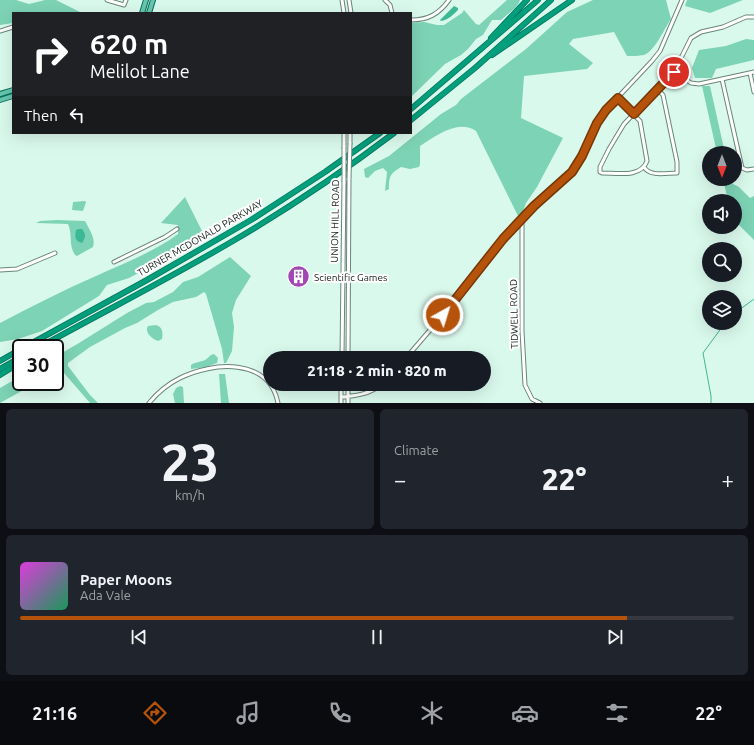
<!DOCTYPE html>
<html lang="en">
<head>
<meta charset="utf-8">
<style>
  body { margin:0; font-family:Ubuntu,sans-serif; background:#20242c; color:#f1f3f6; height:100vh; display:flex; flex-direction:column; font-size:15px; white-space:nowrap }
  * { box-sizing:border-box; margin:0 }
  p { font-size:13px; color:#9ea1a6 }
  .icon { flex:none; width:22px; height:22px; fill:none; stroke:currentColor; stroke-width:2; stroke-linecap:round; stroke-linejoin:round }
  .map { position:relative; height:403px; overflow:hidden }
  .side { display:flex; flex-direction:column; gap:6px; padding:6px; background:#0d0f14; flex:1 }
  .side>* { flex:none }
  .top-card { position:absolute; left:12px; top:12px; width:400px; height:122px; border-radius:0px; box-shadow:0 4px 16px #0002; background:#202124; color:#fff; overflow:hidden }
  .needle { width:26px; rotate:180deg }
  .tools { position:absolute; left:702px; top:146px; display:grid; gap:8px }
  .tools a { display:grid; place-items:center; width:40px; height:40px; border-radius:50%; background:#171b24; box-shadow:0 4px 16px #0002; font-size:20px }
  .speed { position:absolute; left:12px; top:339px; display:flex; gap:8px; font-size:20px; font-weight:700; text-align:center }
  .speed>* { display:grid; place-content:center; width:52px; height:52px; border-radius:50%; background:#171b24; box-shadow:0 4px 16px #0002; line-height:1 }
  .speed .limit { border:2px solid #111; border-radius:6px; background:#fff; color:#111 }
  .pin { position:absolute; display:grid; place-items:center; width:34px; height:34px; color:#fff; margin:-17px; border:2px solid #fff; border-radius:50%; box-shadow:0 1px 4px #0007 }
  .me { position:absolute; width:44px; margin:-22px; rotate:39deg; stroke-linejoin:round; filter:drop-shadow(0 0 3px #0008) }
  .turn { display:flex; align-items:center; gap:14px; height:84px; padding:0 12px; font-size:18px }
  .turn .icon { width:52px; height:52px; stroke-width:2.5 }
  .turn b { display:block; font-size:28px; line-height:34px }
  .then { display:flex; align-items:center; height:38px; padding:0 12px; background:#0003; gap:8px; font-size:15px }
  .big { font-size:30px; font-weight:800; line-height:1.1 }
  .side .card { flex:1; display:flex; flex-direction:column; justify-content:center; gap:6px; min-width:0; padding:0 14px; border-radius:6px; background:#20242c }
  .side .dial { align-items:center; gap:0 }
  .dial b { font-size:52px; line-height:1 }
  .song { display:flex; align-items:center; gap:12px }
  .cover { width:48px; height:48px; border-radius:6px; background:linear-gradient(135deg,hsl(300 70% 55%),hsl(150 70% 35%)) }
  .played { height:4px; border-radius:2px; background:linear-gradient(90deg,#b45309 85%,#363941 85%) }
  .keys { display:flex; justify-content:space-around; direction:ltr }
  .heat { display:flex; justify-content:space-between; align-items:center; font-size:22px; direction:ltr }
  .side .tiles { flex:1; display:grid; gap:6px; grid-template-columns:1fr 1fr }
  .card:last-child { grid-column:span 2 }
  .trip { position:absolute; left:263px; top:351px; width:228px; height:40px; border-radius:20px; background:#171b24; box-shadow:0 4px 16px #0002; font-weight:800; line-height:40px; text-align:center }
  .dock { display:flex; height:64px; justify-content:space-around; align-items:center; background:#090b0e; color:#9ea1a6 }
  .dock .icon { width:28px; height:28px }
  .dock .active { color:#b45309 }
  .dock b { font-size:18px; color:#f1f3f6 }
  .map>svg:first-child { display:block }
</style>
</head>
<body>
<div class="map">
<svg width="754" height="403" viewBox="0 0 754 403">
  <rect width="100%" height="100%" fill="#daf9ed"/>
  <path fill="#7dd3b5" d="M0,0H16L29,4L45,0H56L82,13H13V23L0,25Z
    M507,0H520C517,9 508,13 501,20H492L483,35L476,39L468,49L461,55L445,64L411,97V23L424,22L437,25H444L462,13L464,10L476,24L479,25Z
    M593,0H666L671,19C664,29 655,51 644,55C639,56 632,56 627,56L614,32L573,39L569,44L593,63L587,69L524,76L521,118L563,138L537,187L526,203L520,220L476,131C458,119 436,136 420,146V164L419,167L410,169L401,167C390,174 389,176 389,189L385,191L387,172L383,168L375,171L368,178L365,177L364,169L389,156L441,114L456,105L461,99L526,49L567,12Z
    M687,0H743L710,13L685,6Z
    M746,39L754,40V60L716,69L712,78H695L692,68L699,50L726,46Z
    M702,86H710L725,153H717Z
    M723,179H730L731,183L739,187L750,198L754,196V240L735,221V201H728Z
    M185,197L206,239L184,250L166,255L150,267L129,278L107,285L99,296L42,331L18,339L0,342V323C32,306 64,290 96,276C124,263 154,252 178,234V225L161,223Z
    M85,201L86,202L83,211L72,210L73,202Z
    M57,220L85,221C89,229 96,238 93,247L77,256L75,255C68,244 73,235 68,224L36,223L40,221Z
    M230,257L251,276L236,300L232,313L234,327L232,351L226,363H224L222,349L206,294L204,292L196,297L173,302L158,310L137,323L125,328L90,347L68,363V366L90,395L98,403H90L64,373L61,371L55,373V357L79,343L127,313L146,303L154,302L173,292L183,282L198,277Z
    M156,325C163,327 163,333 162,339L158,341C152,339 144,332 148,326Z
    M214,354L218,358L217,363L206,367L191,369V365C195,362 200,362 205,360C209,358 209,355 214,354Z
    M219,374H225L229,403H221Z
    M21,376V382H38L0,403V388Z
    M353,384H368L370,387L359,390Z
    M180,386L183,387L184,403H175L173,394L176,388Z"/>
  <path fill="#3db895" d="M454,6L458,8V10C454,14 448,20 441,21L440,20Z
    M79,229H82C86,234 86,237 82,243C74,241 75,236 76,230Z"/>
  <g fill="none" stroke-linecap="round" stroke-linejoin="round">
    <path stroke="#3db895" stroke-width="1" d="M735,313L754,299
      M711,403V396L703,353L725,323"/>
    <defs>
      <path id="minor" d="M107,0L124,5L126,0
        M342,0L344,13
        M349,0L351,13
        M385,0L390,5L392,13
        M411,20C428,20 439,14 449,0
        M0,31L13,27
        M674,72L691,83L699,84L754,72
        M750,73L754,92
        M722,79L742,168L747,170L754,169
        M617,98L640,121L647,161C641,178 617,173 602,173L600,172V167L609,149L624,124L674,72L691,38L701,32L723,27L746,17H754
        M350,143V133
        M344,147V133
        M644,167C650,177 666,173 677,173V162L663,95L657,89
        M522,218V331L525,385L532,399L540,403
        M114,262L165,237L177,229
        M0,270L17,269L55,253
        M342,358L344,182
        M348,358L349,178
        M406,358L443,315L503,239L534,206L572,173L582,156L597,123L606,110L652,61L660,51L682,0
        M341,397C356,396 370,394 382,384
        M149,403C158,392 168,384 180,378C212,362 269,357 278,403
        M341,403V384
        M348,403V384"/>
      <path id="major" d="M142,13L146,0
        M149,13L153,0
        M0,94L13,90
        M0,100L13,96"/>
      <path id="highway" d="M491,38L527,0
        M492,55L572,0
        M411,109L538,0
        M411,120L475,68L551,0
        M23,348L147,280L251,220L325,172L380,133
        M38,348C105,311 172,277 238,238C292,206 344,171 394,133
        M0,361L21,349
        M0,369L21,357
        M0,375L21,362"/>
    </defs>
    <use href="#minor" stroke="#6a867b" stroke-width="5"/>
    <use href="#major" stroke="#09735b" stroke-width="6"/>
    <use href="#highway" stroke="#09735b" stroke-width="6"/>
    <use href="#minor" stroke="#fff" stroke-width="3"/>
    <use href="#major" stroke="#67c5b0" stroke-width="4"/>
    <use href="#highway" stroke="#029f7c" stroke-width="4.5"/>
    <defs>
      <path id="minor-bridge" d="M349,178L350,143
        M344,182V147"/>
    </defs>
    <use href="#minor-bridge" stroke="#6a867b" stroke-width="5" stroke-linecap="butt"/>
    <use href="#minor-bridge" stroke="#fff" stroke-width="3"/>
  </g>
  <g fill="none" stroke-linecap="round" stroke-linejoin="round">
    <defs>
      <path id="route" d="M443,315L503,239L534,206L572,172L582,156L597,123L606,110L618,98L634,114L674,72"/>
    </defs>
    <use href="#route" stroke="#753606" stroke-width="10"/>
    <use href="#route" stroke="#b45309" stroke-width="7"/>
  </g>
  <defs>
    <symbol id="building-disc" viewBox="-11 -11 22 22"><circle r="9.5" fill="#a047b4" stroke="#fff"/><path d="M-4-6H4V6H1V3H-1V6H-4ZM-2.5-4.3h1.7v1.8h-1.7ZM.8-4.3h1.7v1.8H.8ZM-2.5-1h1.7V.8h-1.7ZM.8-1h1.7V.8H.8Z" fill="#fff"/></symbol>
  </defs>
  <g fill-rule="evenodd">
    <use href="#building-disc" x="286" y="264" width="25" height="25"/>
  </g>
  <g text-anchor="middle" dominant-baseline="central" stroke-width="4" stroke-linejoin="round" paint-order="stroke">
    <g font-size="10" fill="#16211d" stroke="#fff">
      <text transform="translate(335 221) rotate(-89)">UNION HILL ROAD</text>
      <text transform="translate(200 238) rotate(-30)">TURNER MCDONALD PARKWAY</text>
      <text transform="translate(514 314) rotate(-91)">TIDWELL ROAD</text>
    </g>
    <g font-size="10" fill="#16211d" stroke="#fff" text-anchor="start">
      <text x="314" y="277">Scientific Games</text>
    </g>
  </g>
</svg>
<div class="tools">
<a><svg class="needle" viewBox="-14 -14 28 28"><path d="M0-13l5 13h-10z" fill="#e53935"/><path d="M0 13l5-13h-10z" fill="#9ea1a6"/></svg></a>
<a><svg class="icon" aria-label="sound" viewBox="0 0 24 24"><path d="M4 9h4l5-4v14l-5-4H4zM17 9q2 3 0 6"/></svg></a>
<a><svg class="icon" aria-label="search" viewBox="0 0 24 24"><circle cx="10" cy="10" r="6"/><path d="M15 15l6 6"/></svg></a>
<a><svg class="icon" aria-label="layers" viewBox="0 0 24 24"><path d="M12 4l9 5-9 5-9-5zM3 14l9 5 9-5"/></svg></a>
</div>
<div class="speed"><div class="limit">30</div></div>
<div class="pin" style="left:674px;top:72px;background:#d93025"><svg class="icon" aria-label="arrive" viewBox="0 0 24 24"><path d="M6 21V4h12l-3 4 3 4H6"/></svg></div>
<svg class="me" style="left:443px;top:315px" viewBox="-20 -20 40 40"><circle r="17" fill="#b45309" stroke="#fff" stroke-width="3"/><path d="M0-11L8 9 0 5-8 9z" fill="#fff"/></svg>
<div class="trip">21:18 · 2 min · 820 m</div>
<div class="top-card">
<div class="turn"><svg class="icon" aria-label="right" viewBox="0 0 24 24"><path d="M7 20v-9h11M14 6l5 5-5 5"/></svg><div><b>620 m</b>Melilot Lane</div></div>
<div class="then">Then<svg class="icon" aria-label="left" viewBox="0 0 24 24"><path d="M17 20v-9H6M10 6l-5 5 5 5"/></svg></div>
</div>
</div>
<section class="side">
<div class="tiles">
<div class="card dial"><b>23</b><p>km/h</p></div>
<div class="card"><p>Climate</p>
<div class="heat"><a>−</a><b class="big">22°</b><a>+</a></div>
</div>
<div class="card">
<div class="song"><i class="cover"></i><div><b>Paper Moons</b><p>Ada Vale</p></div></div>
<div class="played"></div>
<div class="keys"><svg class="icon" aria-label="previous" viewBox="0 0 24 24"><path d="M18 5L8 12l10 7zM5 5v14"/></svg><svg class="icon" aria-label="pause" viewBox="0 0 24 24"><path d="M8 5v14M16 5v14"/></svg><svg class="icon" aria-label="next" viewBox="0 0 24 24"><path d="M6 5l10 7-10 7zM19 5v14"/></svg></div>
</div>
</div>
</section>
<nav class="dock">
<b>21:16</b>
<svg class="icon active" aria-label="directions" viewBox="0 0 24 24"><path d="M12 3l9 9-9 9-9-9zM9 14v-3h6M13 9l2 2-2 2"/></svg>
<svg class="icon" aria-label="music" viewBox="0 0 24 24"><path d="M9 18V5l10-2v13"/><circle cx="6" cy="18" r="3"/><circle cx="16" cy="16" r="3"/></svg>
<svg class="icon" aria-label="phone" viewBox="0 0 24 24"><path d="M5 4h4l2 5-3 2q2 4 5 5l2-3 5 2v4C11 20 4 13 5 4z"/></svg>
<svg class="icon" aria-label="climate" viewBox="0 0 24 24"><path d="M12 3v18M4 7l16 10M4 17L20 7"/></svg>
<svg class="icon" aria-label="car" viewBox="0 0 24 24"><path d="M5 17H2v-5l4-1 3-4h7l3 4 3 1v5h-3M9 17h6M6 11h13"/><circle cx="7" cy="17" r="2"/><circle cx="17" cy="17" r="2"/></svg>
<svg class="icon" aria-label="filters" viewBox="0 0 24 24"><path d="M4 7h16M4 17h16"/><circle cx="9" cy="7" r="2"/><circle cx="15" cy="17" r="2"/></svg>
<b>22°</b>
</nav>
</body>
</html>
